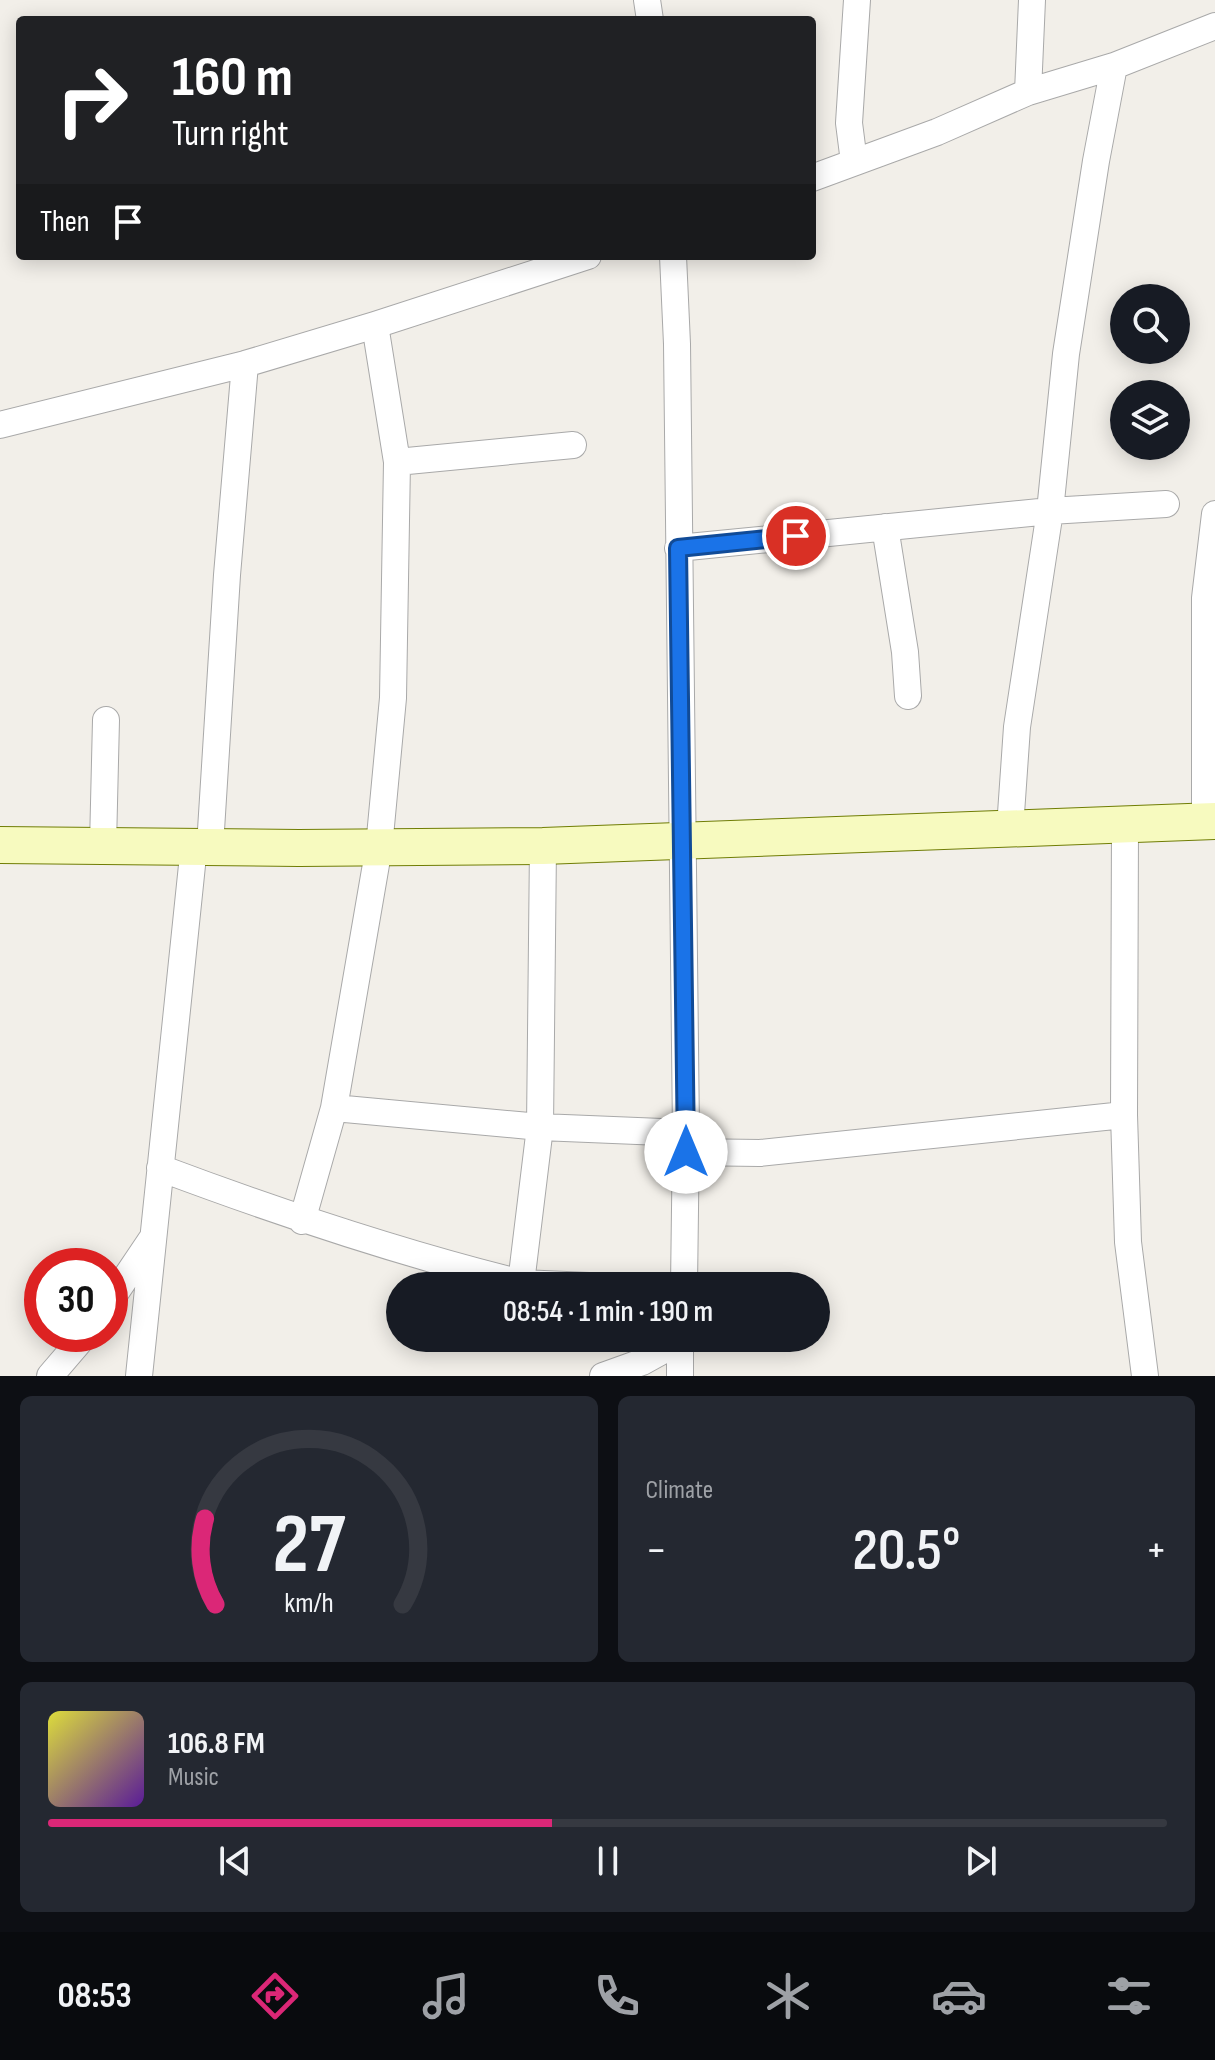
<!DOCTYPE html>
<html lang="en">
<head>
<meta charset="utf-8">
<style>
  body { margin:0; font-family:"Sofia Sans Condensed",sans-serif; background:#242831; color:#f1f3f6; height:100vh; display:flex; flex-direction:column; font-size:30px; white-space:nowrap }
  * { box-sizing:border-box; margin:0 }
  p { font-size:26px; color:#9ea1a6 }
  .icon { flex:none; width:44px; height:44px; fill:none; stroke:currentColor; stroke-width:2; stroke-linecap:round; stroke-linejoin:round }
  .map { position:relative; height:1376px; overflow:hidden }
  .side { display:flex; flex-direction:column; gap:20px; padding:20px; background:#0d0f14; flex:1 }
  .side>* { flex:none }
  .banner { position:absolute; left:16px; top:16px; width:800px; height:244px; border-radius:8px; box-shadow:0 4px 20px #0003; background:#202124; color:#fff; overflow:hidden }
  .tools { position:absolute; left:1110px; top:284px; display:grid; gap:16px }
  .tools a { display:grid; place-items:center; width:80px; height:80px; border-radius:50%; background:#171b24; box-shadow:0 4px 20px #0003; font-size:40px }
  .speed { position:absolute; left:24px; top:1248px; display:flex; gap:16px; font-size:40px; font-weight:700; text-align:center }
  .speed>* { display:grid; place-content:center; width:104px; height:104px; border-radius:50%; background:#171b24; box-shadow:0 4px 20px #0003; line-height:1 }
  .speed .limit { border:12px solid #d22; background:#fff; color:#111 }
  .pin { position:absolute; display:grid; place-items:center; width:68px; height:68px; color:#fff; margin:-34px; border:4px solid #fff; border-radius:50%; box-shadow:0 2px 8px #0007 }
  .me { position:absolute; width:88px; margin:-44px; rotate:0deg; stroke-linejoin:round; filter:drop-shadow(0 0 6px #0008) }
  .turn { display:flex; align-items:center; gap:28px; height:168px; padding:0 24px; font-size:36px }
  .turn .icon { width:104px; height:104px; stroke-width:2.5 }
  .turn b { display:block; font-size:56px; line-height:68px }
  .then { display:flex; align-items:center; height:76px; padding:0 24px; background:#0003; gap:16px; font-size:30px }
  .big { font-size:60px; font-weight:600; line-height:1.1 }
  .side .card { flex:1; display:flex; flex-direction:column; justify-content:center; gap:12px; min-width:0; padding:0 28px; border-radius:12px; background:#242831 }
  .side .dial { align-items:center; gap:0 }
  .dial svg { height:208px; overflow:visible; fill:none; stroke:#363941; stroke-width:7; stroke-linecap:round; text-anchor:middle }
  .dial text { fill:#f1f3f6; stroke:none }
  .song { display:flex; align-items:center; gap:24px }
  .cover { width:96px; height:96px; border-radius:12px; background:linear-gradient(135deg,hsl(60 70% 55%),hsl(270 70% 35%)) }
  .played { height:8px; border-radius:4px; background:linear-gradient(90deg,#db2777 45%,#363941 45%) }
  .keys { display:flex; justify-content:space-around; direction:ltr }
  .heat { display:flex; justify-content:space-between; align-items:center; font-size:44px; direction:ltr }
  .side .tiles { flex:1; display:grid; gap:20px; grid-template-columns:1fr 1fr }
  .card:last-child { grid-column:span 2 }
  .trip { position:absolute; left:386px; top:1272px; width:444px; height:80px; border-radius:40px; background:#171b24; box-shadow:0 4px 20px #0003; font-weight:600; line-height:80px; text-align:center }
  .tabs { display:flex; height:128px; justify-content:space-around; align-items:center; background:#090b0e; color:#9ea1a6 }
  .tabs .icon { width:56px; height:56px }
  .tabs .selected { color:#db2777 }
  .tabs b { font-size:36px; color:#f1f3f6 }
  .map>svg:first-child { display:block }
</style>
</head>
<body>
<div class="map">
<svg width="1215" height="1376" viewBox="0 0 1215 1376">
  <rect width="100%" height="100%" fill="#f2efe9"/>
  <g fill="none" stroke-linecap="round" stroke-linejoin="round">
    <defs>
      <path id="street" d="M647,0L650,20
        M1028,92L1032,0
        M854,162L849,123L857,0
        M812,178L937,132L1028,92L1114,66L1215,26
        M673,256L677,344L686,1133L684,1286
        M0,425L245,364L375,325L588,256
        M397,462L573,445
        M885,527L905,652L908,696
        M678,548L1050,511L1166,504
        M1205,822V598L1215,514
        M1125,826L1124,1115L1128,1242L1145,1376
        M1010,828L1017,727L1050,511L1066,354L1096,161L1114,66
        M103,845L106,720
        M210,846L227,575L245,364
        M543,846L540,1127L521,1283L589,1286
        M334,1108L540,1127L686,1133
        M686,1152L760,1153L1124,1115
        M160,1168C280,1213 396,1252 521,1283
        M302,1221L334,1108L379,847L393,698L397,462L375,325
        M110,1301L151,1240
        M50,1376L86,1334
        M139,1376L194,846
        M603,1376L642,1362L680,1341L681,1338
        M680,1376V1341"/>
      <path id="secondary" d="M0,845L299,848L543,846L1215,821"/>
    </defs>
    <use href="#street" stroke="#a9a9a9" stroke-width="28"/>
    <use href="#secondary" stroke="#707d05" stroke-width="38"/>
    <use href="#street" stroke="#fff" stroke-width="26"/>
    <use href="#secondary" stroke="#f7fabf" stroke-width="36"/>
  </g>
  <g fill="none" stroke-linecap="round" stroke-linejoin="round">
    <defs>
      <path id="route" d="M686,1152L678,548L796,536"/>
    </defs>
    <use href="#route" stroke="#114b97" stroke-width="20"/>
    <use href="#route" stroke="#1a73e8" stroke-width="14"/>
  </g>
</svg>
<div class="tools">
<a><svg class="icon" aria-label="search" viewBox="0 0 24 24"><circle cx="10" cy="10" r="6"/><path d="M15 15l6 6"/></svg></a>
<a><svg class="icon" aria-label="layers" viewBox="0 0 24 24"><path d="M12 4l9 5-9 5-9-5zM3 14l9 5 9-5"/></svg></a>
</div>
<div class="speed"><div class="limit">30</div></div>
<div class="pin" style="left:796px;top:536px;background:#d93025"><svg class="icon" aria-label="arrive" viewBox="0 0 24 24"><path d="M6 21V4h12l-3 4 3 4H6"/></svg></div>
<svg class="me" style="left:686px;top:1152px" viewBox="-20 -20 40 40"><circle r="19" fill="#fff"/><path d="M0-13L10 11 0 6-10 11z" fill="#1a73e8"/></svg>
<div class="trip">08:54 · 1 min · 190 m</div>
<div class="banner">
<div class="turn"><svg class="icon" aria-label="right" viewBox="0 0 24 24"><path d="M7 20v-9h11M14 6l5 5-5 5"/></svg><div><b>160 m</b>Turn right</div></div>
<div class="then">Then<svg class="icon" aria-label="arrive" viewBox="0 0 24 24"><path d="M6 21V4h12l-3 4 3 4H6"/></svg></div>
</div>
</div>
<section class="side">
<div class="tiles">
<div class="card dial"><svg viewBox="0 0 100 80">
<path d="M14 69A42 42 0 1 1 86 69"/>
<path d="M14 69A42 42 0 0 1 10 36" stroke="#db2777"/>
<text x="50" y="56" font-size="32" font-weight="700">27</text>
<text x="50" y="72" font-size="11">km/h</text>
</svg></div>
<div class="card"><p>Climate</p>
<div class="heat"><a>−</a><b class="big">20.5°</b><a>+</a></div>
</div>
<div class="card">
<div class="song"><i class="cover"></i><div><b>106.8 FM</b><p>Music</p></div></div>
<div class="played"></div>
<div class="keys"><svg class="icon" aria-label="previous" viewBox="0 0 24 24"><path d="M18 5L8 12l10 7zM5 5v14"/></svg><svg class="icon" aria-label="pause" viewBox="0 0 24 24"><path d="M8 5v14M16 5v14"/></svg><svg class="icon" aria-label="next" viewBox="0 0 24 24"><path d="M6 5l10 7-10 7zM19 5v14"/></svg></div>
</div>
</div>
</section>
<nav class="tabs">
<b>08:53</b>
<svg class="icon selected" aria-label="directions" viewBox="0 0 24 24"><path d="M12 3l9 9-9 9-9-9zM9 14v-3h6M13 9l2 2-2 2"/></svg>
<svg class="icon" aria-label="music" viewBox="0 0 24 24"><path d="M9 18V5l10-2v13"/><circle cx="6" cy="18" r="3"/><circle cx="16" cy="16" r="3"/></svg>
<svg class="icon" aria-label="phone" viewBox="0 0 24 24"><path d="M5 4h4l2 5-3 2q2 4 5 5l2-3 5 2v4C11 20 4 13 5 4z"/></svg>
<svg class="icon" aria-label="climate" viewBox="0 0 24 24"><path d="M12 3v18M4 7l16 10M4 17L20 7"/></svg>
<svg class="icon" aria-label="car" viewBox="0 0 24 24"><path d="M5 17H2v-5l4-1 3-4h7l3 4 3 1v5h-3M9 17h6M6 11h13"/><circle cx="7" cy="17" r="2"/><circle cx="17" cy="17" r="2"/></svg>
<svg class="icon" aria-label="filters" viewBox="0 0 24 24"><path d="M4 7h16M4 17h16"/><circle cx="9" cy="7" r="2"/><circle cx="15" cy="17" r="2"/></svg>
</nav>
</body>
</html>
